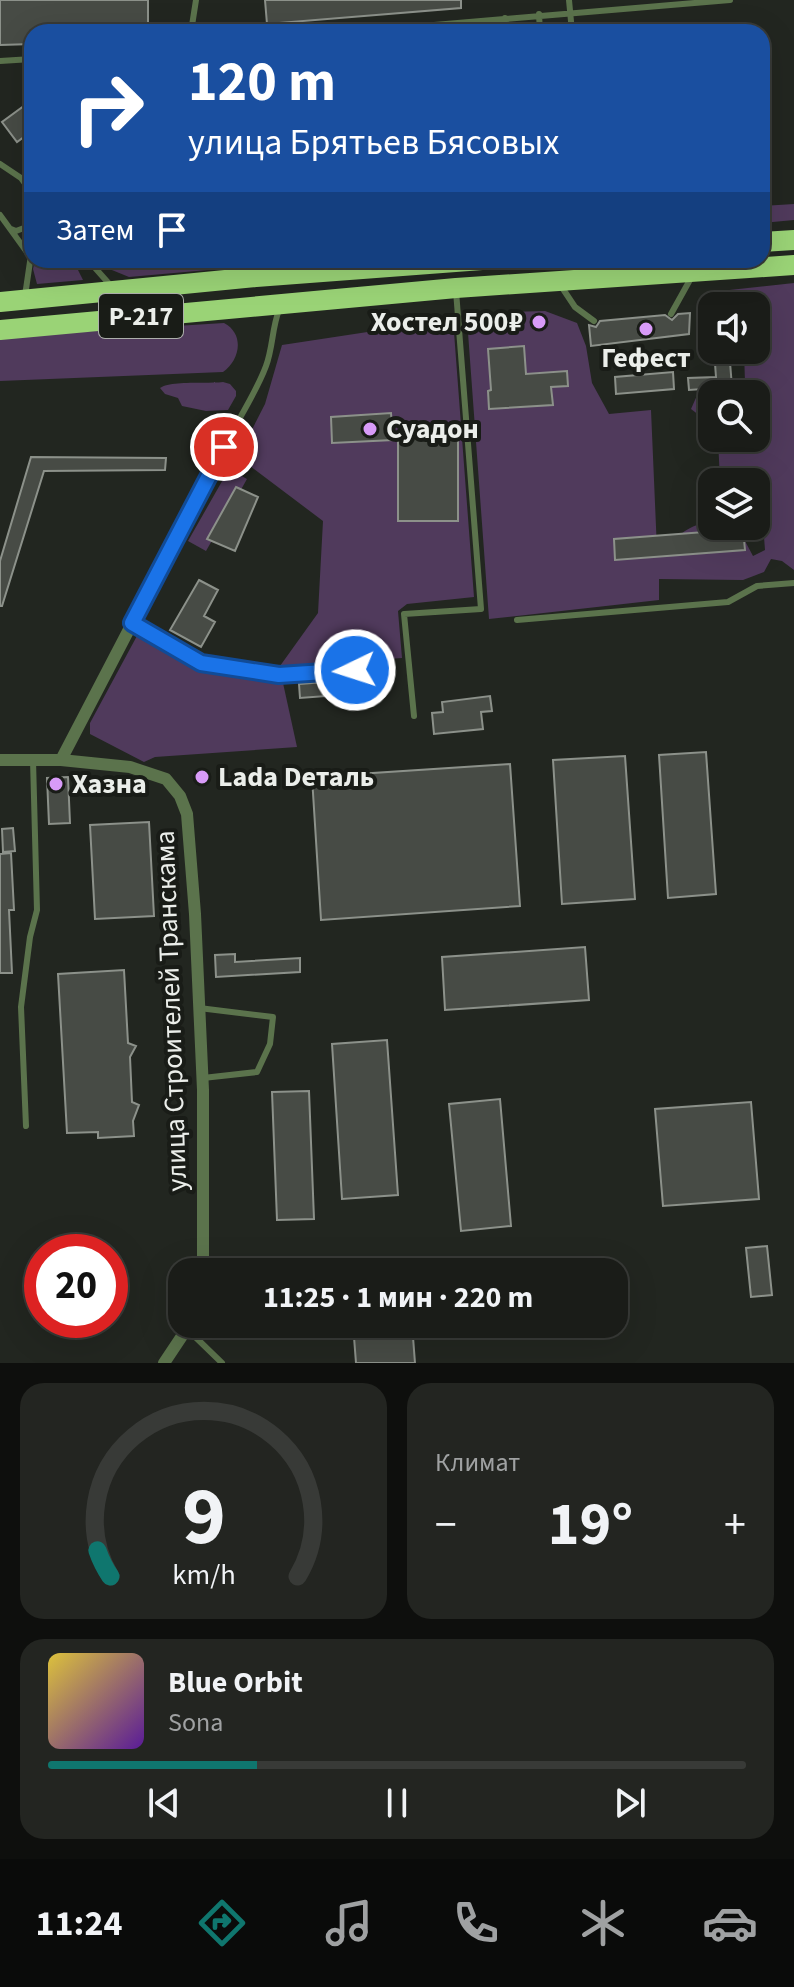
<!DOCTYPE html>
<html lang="ru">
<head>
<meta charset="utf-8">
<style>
  body { margin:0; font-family:"Source Sans 3",sans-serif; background:#232521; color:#f1f3f6; height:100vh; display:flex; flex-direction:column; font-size:30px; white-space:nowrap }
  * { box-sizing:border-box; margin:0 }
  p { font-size:26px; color:#9fa1a2 }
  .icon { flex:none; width:44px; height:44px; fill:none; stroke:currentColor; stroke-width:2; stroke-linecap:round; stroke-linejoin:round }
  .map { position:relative; height:1363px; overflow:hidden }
  .side { display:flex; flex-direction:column; gap:20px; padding:20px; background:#0e0f0d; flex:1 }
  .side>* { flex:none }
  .banner { position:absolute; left:24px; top:24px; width:746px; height:244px; border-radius:24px; box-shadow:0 8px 32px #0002,0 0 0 2px #383a37; background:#1a4fa0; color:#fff; overflow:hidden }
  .fabs { position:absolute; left:698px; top:292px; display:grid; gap:16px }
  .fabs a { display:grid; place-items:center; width:72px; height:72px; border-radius:16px; background:#1a1c18; box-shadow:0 8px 32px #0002,0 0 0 2px #383a37; font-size:40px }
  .speed { position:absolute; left:24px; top:1234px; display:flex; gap:16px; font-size:40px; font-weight:700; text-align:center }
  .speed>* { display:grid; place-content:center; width:104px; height:104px; border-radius:50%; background:#1a1c18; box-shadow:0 8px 32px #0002,0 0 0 2px #383a37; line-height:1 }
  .speed .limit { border:12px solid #d22; background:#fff; color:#111 }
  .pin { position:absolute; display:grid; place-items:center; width:68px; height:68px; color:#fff; margin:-34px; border:4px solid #fff; border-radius:50%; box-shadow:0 2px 8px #0007 }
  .me { position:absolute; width:88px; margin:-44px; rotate:266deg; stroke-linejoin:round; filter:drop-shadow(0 0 6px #0008) }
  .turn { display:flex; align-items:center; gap:28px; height:168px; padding:0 32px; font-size:36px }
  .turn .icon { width:104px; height:104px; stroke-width:2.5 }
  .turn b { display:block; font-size:56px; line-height:68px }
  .then { display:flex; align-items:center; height:76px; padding:0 32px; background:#0003; gap:16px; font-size:30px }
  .big { font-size:60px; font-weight:700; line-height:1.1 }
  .side .tile { flex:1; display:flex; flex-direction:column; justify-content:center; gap:12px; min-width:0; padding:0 28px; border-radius:24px; background:#232521 }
  .side .dial { align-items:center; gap:0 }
  .dial svg { height:208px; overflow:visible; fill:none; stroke:#383a37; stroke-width:7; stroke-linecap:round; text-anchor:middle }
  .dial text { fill:#f1f3f6; stroke:none }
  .song { display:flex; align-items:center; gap:24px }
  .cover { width:96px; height:96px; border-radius:12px; background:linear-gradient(135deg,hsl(50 70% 55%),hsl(270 70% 35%)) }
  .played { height:8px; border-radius:4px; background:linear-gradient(90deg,#0f766e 30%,#383a37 30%) }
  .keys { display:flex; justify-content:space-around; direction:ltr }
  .heat { display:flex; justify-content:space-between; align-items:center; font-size:44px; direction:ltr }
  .side .tiles { flex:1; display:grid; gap:20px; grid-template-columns:1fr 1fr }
  .tile:last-child { grid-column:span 2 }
  .trip { position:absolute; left:168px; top:1258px; width:460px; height:80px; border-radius:24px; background:#1a1c18; box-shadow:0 8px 32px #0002,0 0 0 2px #383a37; font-weight:700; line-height:80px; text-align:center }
  .menu { display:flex; height:128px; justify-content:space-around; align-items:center; background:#0a0b0a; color:#9fa1a2 }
  .menu .icon { width:56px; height:56px }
  .menu .selected { color:#0f766e }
  .menu b { font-size:36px; color:#f1f3f6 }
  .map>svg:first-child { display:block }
</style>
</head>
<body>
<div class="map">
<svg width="794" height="1363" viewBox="0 0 794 1363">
  <rect width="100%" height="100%" fill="#222620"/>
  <path fill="#503a5c" d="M794,204V220L762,223V206Z
    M35,260H73L83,280L37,284L33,269Z
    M98,260H319L129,277L107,268Z
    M794,283V570L782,561L771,559L764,572L743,580L659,579V600L489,619L467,319L505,312L545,311L577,323L586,346L592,383L609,414L651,410L657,550C676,542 680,530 700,524L706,539H711L730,527L745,541L753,556L765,550L764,537L757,520L761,492L756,489V482H720L718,438H756V394H712V425L691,409L699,391L745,383L744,350H756V306H712V316L709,317L703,307L720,291Z
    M453,319L474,597L407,604L398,611L402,658L280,666L318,613L323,521L238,457L265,404L282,345Z
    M224,323C245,334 240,360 223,372L0,381V337Z
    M223,382L230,384L236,391V396L228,410L206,411L182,406L178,398L165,394L160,388C171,380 208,384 223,382Z
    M229,469L247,479L206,551L188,541Z
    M141,633L200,669L283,683L297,747L155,757L144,762L90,734V723L138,634Z"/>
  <path fill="#474b45" stroke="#8c918a" stroke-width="2" d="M0,0H148V32H32V44L0,45Z
    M265,0H461V8L267,24Z
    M32,100V131L17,142L2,122Z
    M690,313L689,334L591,346L589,325L596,327L600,321L665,315L672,320L678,314Z
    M524,346L526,374L567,371L568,386L551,387L553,405L489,409L488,391L491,390L488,349Z
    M714,350H729L732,387L689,390L688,378L716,377Z
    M673,372L674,389L616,394L615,377Z
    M391,413L393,440L332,443L331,417Z
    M458,437V521H398V438Z
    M31,457L166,458L165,470L44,471L2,606H0V561Z
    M236,487L258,497L235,551L207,539Z
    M743,529L745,550L615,560L614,539Z
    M199,580L218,590L204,616L215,622L201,647L170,630Z
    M378,678L379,692L300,698L299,684Z
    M490,696L492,711L481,712L483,729L434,734L432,713L443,712L442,702Z
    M706,752L716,894L668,898L659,755Z
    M625,756L635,899L562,904L553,760Z
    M510,764L520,906L321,920L312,777Z
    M68,777L70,823L49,824L47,778Z
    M149,822L154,916L95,919L90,825Z
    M13,828L15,851L3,852L2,829Z
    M11,853L14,910H9L12,973H0V854Z
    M585,947L589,1000L445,1010L442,957Z
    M235,954V962L300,958V972L216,977L215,955Z
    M124,970L128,1043L136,1046L130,1057L132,1102L139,1105L133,1121L134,1136L98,1138V1132L67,1133L58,974Z
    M387,1040L398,1195L342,1199L332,1044Z
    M309,1091L314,1219L277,1220L272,1092Z
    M500,1099L511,1226L461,1231L449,1104Z
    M751,1102L759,1199L663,1206L655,1109Z
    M767,1246L772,1295L751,1297L746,1248Z
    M353,1324H412L415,1363H356Z"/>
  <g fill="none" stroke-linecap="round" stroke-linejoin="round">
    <path stroke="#5b734c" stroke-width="6" d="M569,0L572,32
      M539,14L540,32
      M505,18L506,32
      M191,32L196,0
      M352,32L730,0
      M0,61L32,59
      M0,164L21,178L32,193
      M0,215L29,255
      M11,229L16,231L32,225
      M88,260L112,287
      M251,260L255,273
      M561,286L575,307L594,321
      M25,296L32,248
      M671,314L691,278
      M224,446C238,420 256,393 266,366C273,347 272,328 279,310
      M517,620L728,602L757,586L794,583
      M132,623L201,663L279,675L381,668
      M414,716L404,614L481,609L456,291
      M199,1008L273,1017L270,1044L257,1072L203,1078
      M26,1126L21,1007L30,937L37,910L33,760
      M187,1329L222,1363"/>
    <path stroke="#5b734c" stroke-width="12" d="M0,760H61L130,767L166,779L180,796L187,814L195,914L203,1090V1272
      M61,760L224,447
      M164,1363L190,1324"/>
    <path stroke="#9ad376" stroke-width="20" d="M762,242L794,240
      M0,302L256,277L482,260
      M0,330L456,288L794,265"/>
  </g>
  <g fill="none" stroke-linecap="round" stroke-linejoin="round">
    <defs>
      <path id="route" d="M224,447L132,623L201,663L279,675L355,670"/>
    </defs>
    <use href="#route" stroke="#114b97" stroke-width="20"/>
    <use href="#route" stroke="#1a73e8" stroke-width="14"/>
  </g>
  <g fill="#d89bf8" stroke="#191c17" stroke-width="3">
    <circle cx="539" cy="322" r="8"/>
    <circle cx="646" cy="329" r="8"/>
    <circle cx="370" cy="429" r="8"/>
    <circle cx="202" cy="777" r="8"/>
    <circle cx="56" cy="784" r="8"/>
  </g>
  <g text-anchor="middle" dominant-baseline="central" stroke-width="8" stroke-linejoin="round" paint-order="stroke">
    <rect fill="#191c17" stroke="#acafab" stroke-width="2" x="99" y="294" width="84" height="44" rx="6"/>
    <g font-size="26" font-weight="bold" fill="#ebeeea">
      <text x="141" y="316">Р-217</text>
    </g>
    <g font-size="28" font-weight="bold" fill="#ebeeea" stroke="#191c17" text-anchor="start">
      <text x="523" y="322" text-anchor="end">Хостел 500₽</text>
      <text x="646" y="358" text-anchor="middle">Гефест</text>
      <text x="386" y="429">Суадон</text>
      <text x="218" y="777">Lada Dеталь</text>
      <text x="72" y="784">Хазна</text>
    </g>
    <g font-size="28" fill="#ebeeea" stroke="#191c17">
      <text transform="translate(171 1011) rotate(-92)">улица Строителей Транскама</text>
    </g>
  </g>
</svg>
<div class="fabs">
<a><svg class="icon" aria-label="sound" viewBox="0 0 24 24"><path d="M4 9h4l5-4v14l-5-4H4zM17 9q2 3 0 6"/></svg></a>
<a><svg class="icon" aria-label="search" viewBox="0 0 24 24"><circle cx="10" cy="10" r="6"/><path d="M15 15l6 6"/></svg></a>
<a><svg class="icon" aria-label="layers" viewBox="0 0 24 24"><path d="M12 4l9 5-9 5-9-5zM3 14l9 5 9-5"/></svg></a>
</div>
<div class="speed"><div class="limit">20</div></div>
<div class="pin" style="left:224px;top:447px;background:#d93025"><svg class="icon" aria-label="arrive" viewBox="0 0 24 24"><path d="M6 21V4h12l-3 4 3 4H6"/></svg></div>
<svg class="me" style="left:355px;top:670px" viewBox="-20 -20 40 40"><circle r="17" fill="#1a73e8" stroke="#fff" stroke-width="3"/><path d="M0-11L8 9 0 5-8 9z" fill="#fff"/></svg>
<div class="trip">11:25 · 1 мин · 220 m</div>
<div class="banner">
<div class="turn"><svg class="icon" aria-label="right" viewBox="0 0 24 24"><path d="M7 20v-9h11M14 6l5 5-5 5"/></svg><div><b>120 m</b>улица Брятьев Бясовых</div></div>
<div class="then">Затем<svg class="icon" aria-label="arrive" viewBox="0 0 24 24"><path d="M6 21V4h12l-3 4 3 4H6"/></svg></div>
</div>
</div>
<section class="side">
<div class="tiles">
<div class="tile dial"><svg viewBox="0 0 100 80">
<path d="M14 69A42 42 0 1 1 86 69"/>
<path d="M14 69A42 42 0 0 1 9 59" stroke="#0f766e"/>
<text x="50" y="56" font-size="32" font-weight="700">9</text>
<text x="50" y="72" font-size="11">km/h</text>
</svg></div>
<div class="tile"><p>Климат</p>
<div class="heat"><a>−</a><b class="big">19°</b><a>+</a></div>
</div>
<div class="tile">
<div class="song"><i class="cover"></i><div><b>Blue Orbit</b><p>Sona</p></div></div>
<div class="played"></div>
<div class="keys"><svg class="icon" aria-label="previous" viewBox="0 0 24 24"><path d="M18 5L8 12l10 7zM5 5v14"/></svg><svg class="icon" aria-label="pause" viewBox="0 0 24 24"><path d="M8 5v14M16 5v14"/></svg><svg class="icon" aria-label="next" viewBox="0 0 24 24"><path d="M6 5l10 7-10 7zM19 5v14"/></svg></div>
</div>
</div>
</section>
<nav class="menu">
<b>11:24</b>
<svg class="icon selected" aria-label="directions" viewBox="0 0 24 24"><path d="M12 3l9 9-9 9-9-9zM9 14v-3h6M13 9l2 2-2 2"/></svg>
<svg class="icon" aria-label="music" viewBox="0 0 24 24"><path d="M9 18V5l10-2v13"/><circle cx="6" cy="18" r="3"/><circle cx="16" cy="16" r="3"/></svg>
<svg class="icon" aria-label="phone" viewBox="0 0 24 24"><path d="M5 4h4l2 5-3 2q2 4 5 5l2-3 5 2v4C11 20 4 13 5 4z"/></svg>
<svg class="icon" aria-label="climate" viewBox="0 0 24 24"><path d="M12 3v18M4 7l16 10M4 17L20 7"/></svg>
<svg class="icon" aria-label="car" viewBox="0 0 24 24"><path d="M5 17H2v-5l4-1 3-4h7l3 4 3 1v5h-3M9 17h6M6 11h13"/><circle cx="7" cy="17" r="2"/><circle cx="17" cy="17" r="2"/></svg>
</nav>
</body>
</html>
